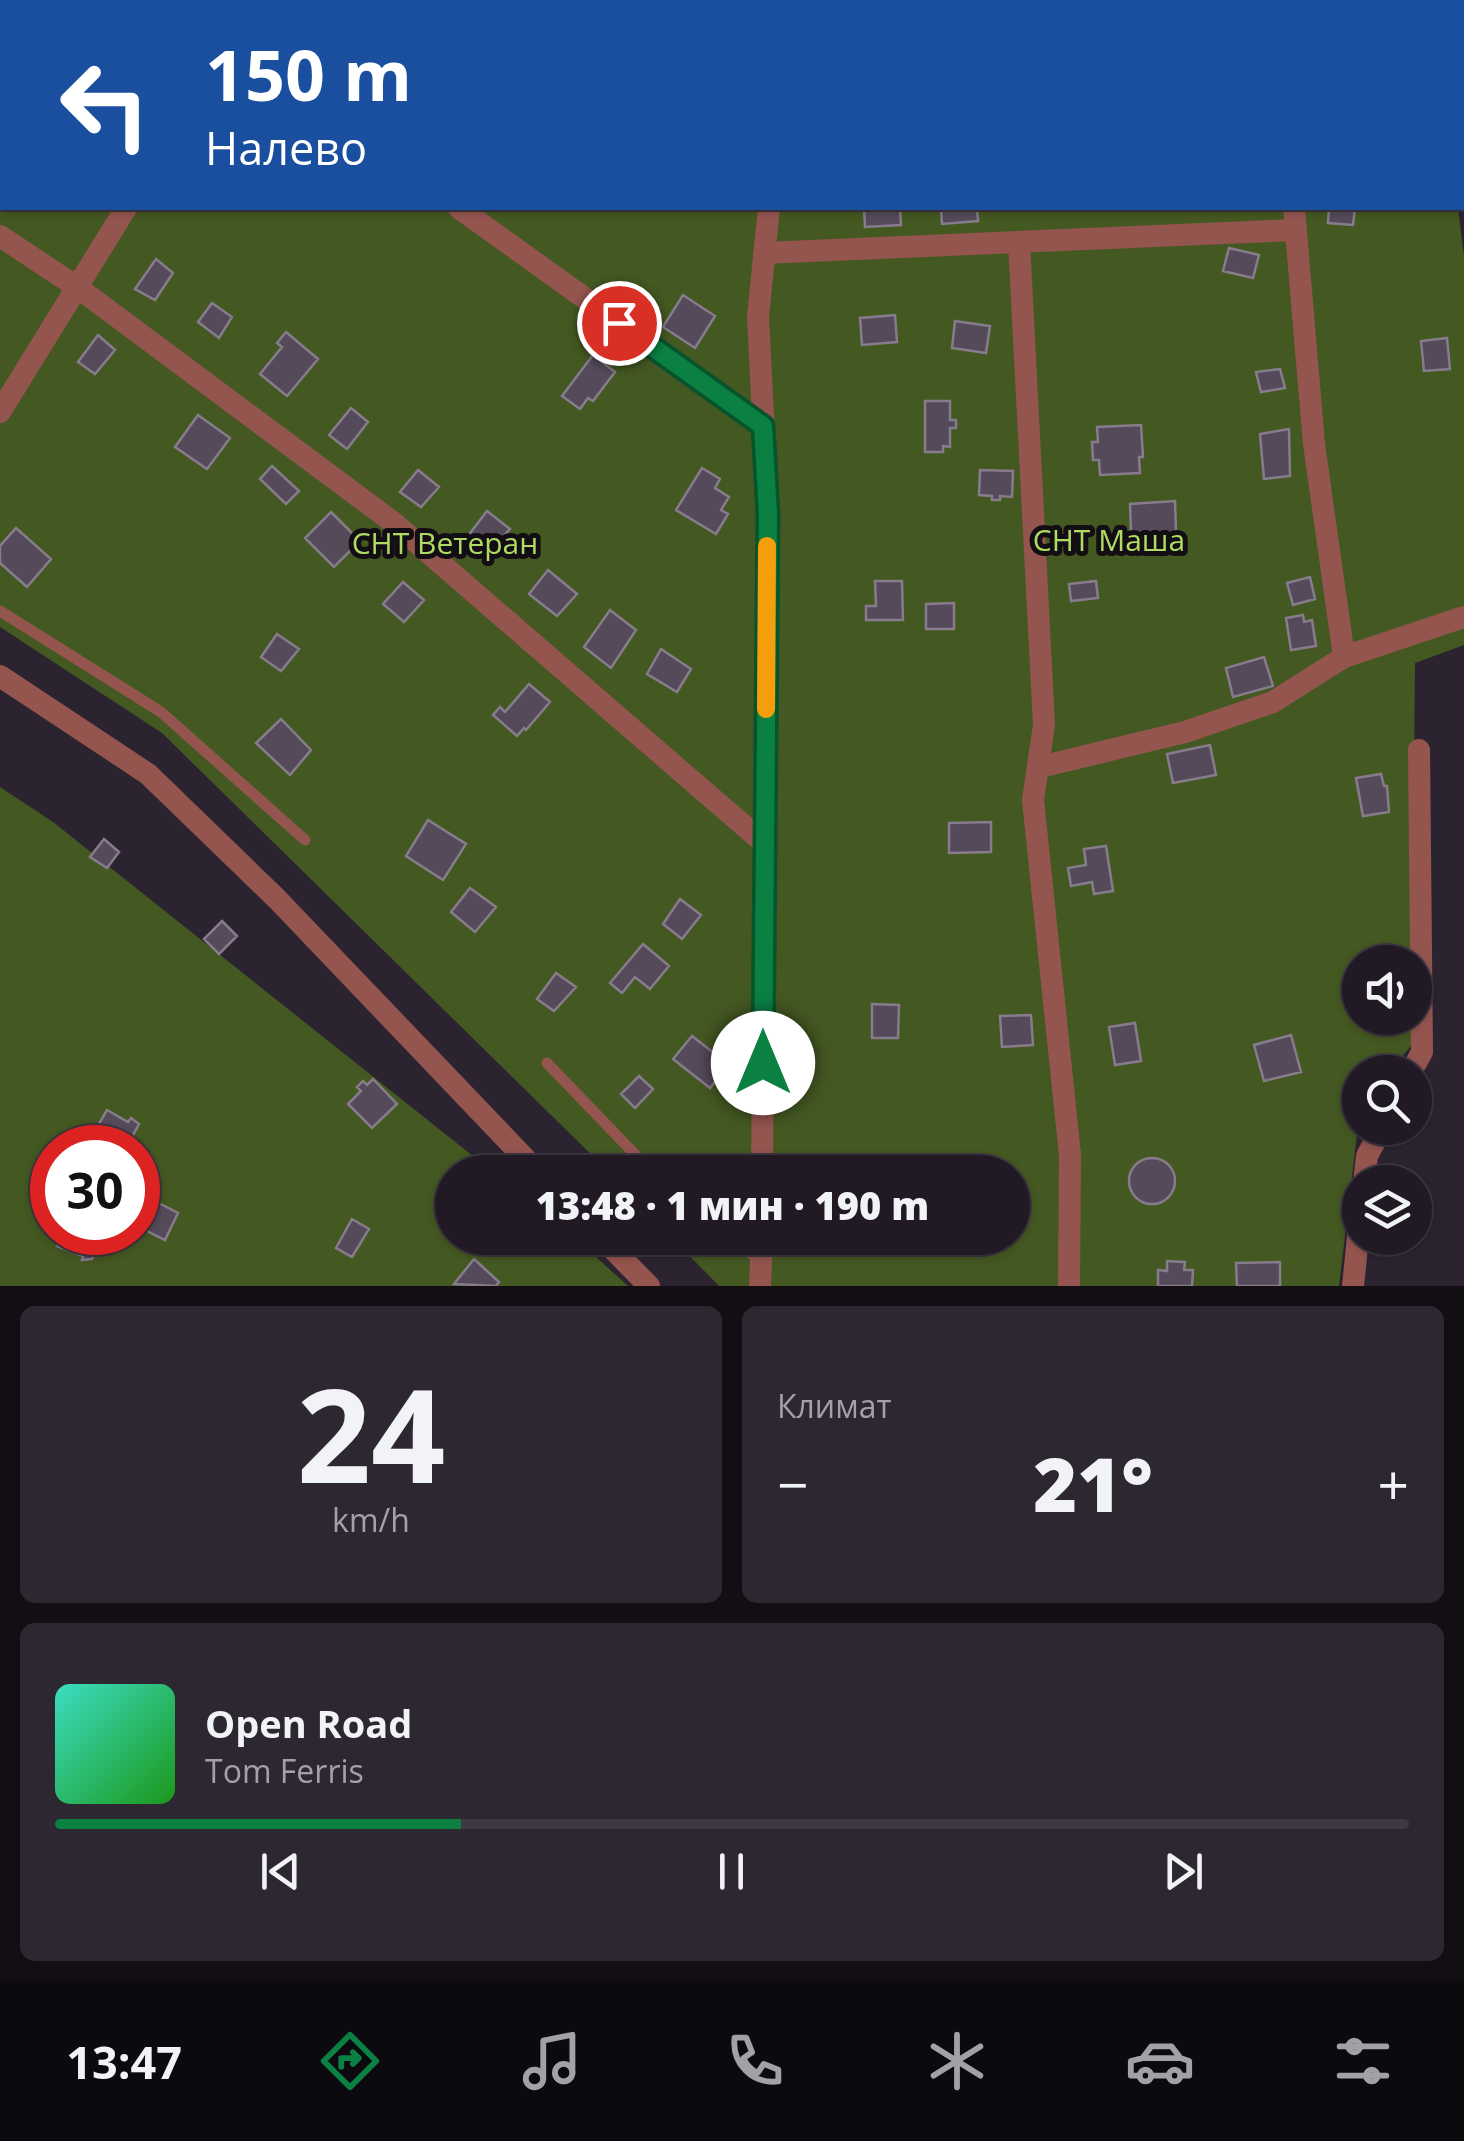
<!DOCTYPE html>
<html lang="ru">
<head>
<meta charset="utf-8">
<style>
  body { margin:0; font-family:"Open Sans",sans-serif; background:#2d2732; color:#f1f3f6; height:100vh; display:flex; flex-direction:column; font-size:38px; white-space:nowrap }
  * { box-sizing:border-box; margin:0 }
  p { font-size:32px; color:#a2a1a7 }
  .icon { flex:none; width:55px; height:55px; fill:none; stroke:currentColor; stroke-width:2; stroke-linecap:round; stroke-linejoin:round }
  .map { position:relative; height:1286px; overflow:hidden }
  .sheet { display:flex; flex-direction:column; gap:20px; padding:20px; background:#120e14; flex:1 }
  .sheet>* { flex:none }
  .guide { position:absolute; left:0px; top:0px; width:1465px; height:210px; box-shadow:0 2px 8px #0004,0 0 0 2px #3e3842; background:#1a4fa0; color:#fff; overflow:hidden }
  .controls { position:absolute; left:1342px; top:945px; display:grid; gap:20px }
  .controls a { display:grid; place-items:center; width:90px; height:90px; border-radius:50%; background:#211a25; box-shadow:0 2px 8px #0004,0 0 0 2px #3e3842; font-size:50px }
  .speed { position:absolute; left:30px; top:1125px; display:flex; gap:20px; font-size:50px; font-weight:700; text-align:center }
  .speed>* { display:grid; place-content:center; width:130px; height:130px; border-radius:50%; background:#211a25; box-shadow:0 2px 8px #0004,0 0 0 2px #3e3842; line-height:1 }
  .speed .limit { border:15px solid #d22; background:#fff; color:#111 }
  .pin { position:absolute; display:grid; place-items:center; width:85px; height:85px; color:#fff; margin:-42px; border:5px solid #fff; border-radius:50%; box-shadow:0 2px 10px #0007 }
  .me { position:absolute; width:110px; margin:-55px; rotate:0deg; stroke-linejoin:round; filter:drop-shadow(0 0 8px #0008) }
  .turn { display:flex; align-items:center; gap:35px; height:210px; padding:0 40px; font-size:45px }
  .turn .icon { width:130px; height:130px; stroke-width:2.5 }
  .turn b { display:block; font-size:70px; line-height:85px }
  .big { font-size:75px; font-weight:800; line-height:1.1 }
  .sheet .widget { flex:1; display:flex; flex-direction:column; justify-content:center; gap:15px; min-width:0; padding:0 35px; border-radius:15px; background:#2d2732 }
  .sheet .dial { align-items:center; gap:0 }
  .dial b { font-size:130px; line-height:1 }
  .song { display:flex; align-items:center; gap:30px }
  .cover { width:120px; height:120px; border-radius:15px; background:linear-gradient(135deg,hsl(170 70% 55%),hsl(120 70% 35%)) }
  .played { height:10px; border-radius:5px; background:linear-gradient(90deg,#0b8043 30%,#3e3842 30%) }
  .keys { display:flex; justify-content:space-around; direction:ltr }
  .heat { display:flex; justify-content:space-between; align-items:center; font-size:55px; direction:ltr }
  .sheet .tiles { flex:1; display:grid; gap:20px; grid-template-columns:1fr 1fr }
  .widget:last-child { grid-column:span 2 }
  .trip { position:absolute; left:435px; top:1155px; width:595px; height:100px; border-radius:50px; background:#211a25; box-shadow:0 2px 8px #0004,0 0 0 2px #3e3842; font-weight:800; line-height:100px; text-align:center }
  .menu { display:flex; height:160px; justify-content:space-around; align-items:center; background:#0d0a0f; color:#a2a1a7 }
  .menu .icon { width:70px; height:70px }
  .menu .active { color:#0b8043 }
  .menu b { font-size:45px; color:#f1f3f6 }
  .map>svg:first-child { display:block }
</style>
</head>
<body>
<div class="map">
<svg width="1464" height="1286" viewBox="0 0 1464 1286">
  <rect width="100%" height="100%" fill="#2c2331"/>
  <path fill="#445822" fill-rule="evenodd" d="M0,0H1464V213L1462,2H2V208H1458L1464,256V645L1415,663L1412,962H1360V1018H1412L1411,1046L1389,1072H1360V1109L1339,1286H719L672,1238H1012V1172H609L162,733L0,627Z
    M0,787L53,822L493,1172H452V1238H575L628,1286H0ZM52,1148H138V1232H52Z"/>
  <path fill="#544a59" stroke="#877c8c" stroke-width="2.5" d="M864,208H900L901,225L865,227Z
    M941,208H977L978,221L942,224Z
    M1329,208H1355L1353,225L1328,223Z
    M1229,248L1259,255L1253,278L1223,271Z
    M156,259L173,273L155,300L135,289Z
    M683,295L715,316L695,348L663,327Z
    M212,303L232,317L219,338L198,322Z
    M895,315L897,342L862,345L860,318Z
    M955,321L990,326L986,353L952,348Z
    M286,332L318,359L287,396L260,374L282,347L277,343Z
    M98,335L115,350L95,374L78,362Z
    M1447,338L1450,369L1424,371L1421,341Z
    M593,355L615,372L593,401L588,398L580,409L562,396Z
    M1280,369L1285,388L1261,392L1256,372Z
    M925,401H950V420H956V428H950V447L943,446V452H925Z
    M351,408L368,422L347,449L329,435Z
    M198,415L230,438L207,469L175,447Z
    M1141,425L1143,457H1139L1140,473L1100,475L1099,460H1093L1092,442H1098L1097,427Z
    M1289,429L1290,476L1264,479L1260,434Z
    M272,466L299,491L286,504L260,479Z
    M702,468L720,479L715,488L729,497L721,510L728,514L716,534L676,510Z
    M418,470L439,487L421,507L400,492Z
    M980,470L1013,471L1012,497L1000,496V500H992V496L979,495Z
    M1175,501L1176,532L1131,533L1130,504Z
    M487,511L510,529L483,558L464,541Z
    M331,512L360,541L334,567L305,538Z
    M16,528L51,559L27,587L0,563V546Z
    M548,570L577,594L557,616L529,594Z
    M1310,577L1315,599L1293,605L1287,583Z
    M875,581H902L903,620H866V606H876Z
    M1096,581L1098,598L1071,601L1069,584Z
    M403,582L424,600L404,622L383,604Z
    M954,603V629H926V604Z
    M610,610L636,630L611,668L584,647Z
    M1303,615L1304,622L1312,620L1316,646L1291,650L1286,618Z
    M277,634L299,649L281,671L261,657Z
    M661,649L691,669L677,692L647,674Z
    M1264,657L1273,686L1233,697L1226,668Z
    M529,684L550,702L526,730L524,728L517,736L493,715L500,707L505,712Z
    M281,719L311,750L290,775L256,743Z
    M1210,745L1216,775L1173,783L1167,754Z
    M1381,774L1384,786H1387L1389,812L1363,816L1356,778Z
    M428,820L466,844L443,880L406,856Z
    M991,822V852L949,853V823Z
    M104,839L119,852L107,868L90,857Z
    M1106,846L1113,891L1094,894L1092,882L1071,886L1068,868L1086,865L1084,849Z
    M470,888L496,907L475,932L451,912Z
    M680,899L701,915L682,939L663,924Z
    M222,921L237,936L219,954L204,939Z
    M643,944L669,966L650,989L635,977L622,993L610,983Z
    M556,973L576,987L554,1011L537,999Z
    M872,1004L899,1005L898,1038H872Z
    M1031,1015L1033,1045L1002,1047L1000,1016Z
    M1135,1023L1141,1061L1115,1065L1109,1027Z
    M1291,1035L1301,1072L1264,1081L1254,1045Z
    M692,1036L729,1065L710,1088L673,1059Z
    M639,1076L653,1089L635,1108L621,1094Z
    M373,1079L397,1104L372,1128L348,1104L361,1091L357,1087L363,1081L367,1085Z
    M107,1110L128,1122L131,1118L139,1124L126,1148H100L89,1141Z
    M1129 1181a23 23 0 1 1 46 0a23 23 0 1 1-46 0Z
    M153,1200L178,1213L165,1240L139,1227Z
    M352,1219L369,1229L352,1257L336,1248Z
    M62,1232H92L101,1236L92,1259L82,1260L83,1256L57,1246Z
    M792,1238H818V1242H791Z
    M474,1259L499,1282L496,1286L454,1284Z
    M1167,1261L1185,1262L1184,1270H1193L1192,1286H1158V1270L1167,1271Z
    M1280,1262V1286H1237L1236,1263Z"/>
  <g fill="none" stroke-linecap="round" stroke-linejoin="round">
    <path stroke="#94554f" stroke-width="11" d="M0,611L161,712L305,840
      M547,1063L652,1172
      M721,1238L762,1259"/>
    <path stroke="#94554f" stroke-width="22" d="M164,0L168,2
      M255,2L257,0
      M780,2L781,0
      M1296,2V0
      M459,208L763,426
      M1294,208L1314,444L1344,657
      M0,236L77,287L394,523L765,844
      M1019,242L1044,725L1033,800L1070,1155L1069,1286
      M764,253L1294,230
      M0,412L126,208
      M0,676L148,774L277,899L538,1172
      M1040,767L1185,732L1273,702L1344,657L1464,617
      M1411,1072L1422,1052L1419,750
      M762,1172L768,514L758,317L769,208
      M1364,1182L1367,1156L1382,1128
      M602,1238L649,1286
      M760,1286L762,1238
      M1353,1286L1360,1217"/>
  </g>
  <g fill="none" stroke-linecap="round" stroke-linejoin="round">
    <defs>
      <path id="route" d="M619,323L763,426L768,514L763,1063"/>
    </defs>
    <use href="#route" stroke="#07532c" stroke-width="25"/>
    <use href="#route" stroke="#0b8043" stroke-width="18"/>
    <path stroke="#f59e0b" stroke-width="18" d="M766,709L767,546"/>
  </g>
  <g text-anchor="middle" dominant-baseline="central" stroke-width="10" stroke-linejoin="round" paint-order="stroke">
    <g font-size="30" fill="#afdb61" stroke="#120e14">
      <text x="1109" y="539">СНТ Маша</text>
      <text x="445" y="542">СНТ Ветеран</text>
    </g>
  </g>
</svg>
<div class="controls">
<a><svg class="icon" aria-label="sound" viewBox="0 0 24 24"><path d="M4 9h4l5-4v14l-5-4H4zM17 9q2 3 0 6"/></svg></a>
<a><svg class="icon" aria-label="search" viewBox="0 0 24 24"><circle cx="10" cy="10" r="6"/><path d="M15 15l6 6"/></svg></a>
<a><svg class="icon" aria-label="layers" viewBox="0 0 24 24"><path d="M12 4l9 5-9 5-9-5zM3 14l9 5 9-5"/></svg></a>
</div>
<div class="speed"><div class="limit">30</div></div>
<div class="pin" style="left:619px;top:323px;background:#d93025"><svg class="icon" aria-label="arrive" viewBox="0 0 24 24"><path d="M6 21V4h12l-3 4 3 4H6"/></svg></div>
<svg class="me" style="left:763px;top:1063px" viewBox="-20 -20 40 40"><circle r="19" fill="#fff"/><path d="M0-13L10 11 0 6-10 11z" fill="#0b8043"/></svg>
<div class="trip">13:48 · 1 мин · 190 m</div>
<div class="guide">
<div class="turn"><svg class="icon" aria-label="left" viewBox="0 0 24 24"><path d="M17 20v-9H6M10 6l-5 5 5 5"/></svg><div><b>150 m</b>Налево</div></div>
</div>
</div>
<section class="sheet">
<div class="tiles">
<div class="widget dial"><b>24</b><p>km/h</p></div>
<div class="widget"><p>Климат</p>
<div class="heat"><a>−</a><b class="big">21°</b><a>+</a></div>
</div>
<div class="widget">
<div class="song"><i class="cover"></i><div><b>Open Road</b><p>Tom Ferris</p></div></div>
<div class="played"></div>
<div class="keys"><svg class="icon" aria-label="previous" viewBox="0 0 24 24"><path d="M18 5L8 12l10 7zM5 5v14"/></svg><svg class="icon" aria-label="pause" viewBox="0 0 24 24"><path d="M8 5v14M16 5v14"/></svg><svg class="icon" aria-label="next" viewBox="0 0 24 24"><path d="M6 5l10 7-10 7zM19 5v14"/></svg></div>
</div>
</div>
</section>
<nav class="menu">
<b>13:47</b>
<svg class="icon active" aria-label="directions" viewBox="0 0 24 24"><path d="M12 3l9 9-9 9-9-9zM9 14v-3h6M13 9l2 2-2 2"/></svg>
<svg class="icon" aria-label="music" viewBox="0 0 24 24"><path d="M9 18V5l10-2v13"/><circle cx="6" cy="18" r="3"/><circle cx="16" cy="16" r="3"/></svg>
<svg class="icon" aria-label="phone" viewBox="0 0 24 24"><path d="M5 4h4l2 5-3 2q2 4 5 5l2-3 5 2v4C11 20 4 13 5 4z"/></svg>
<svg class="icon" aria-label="climate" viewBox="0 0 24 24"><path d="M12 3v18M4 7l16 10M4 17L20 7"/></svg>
<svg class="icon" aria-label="car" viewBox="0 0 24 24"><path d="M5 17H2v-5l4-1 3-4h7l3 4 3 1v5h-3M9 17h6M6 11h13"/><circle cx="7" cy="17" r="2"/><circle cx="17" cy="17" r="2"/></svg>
<svg class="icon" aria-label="filters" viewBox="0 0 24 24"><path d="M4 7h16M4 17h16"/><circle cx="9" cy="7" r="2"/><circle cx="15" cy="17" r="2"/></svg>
</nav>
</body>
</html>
